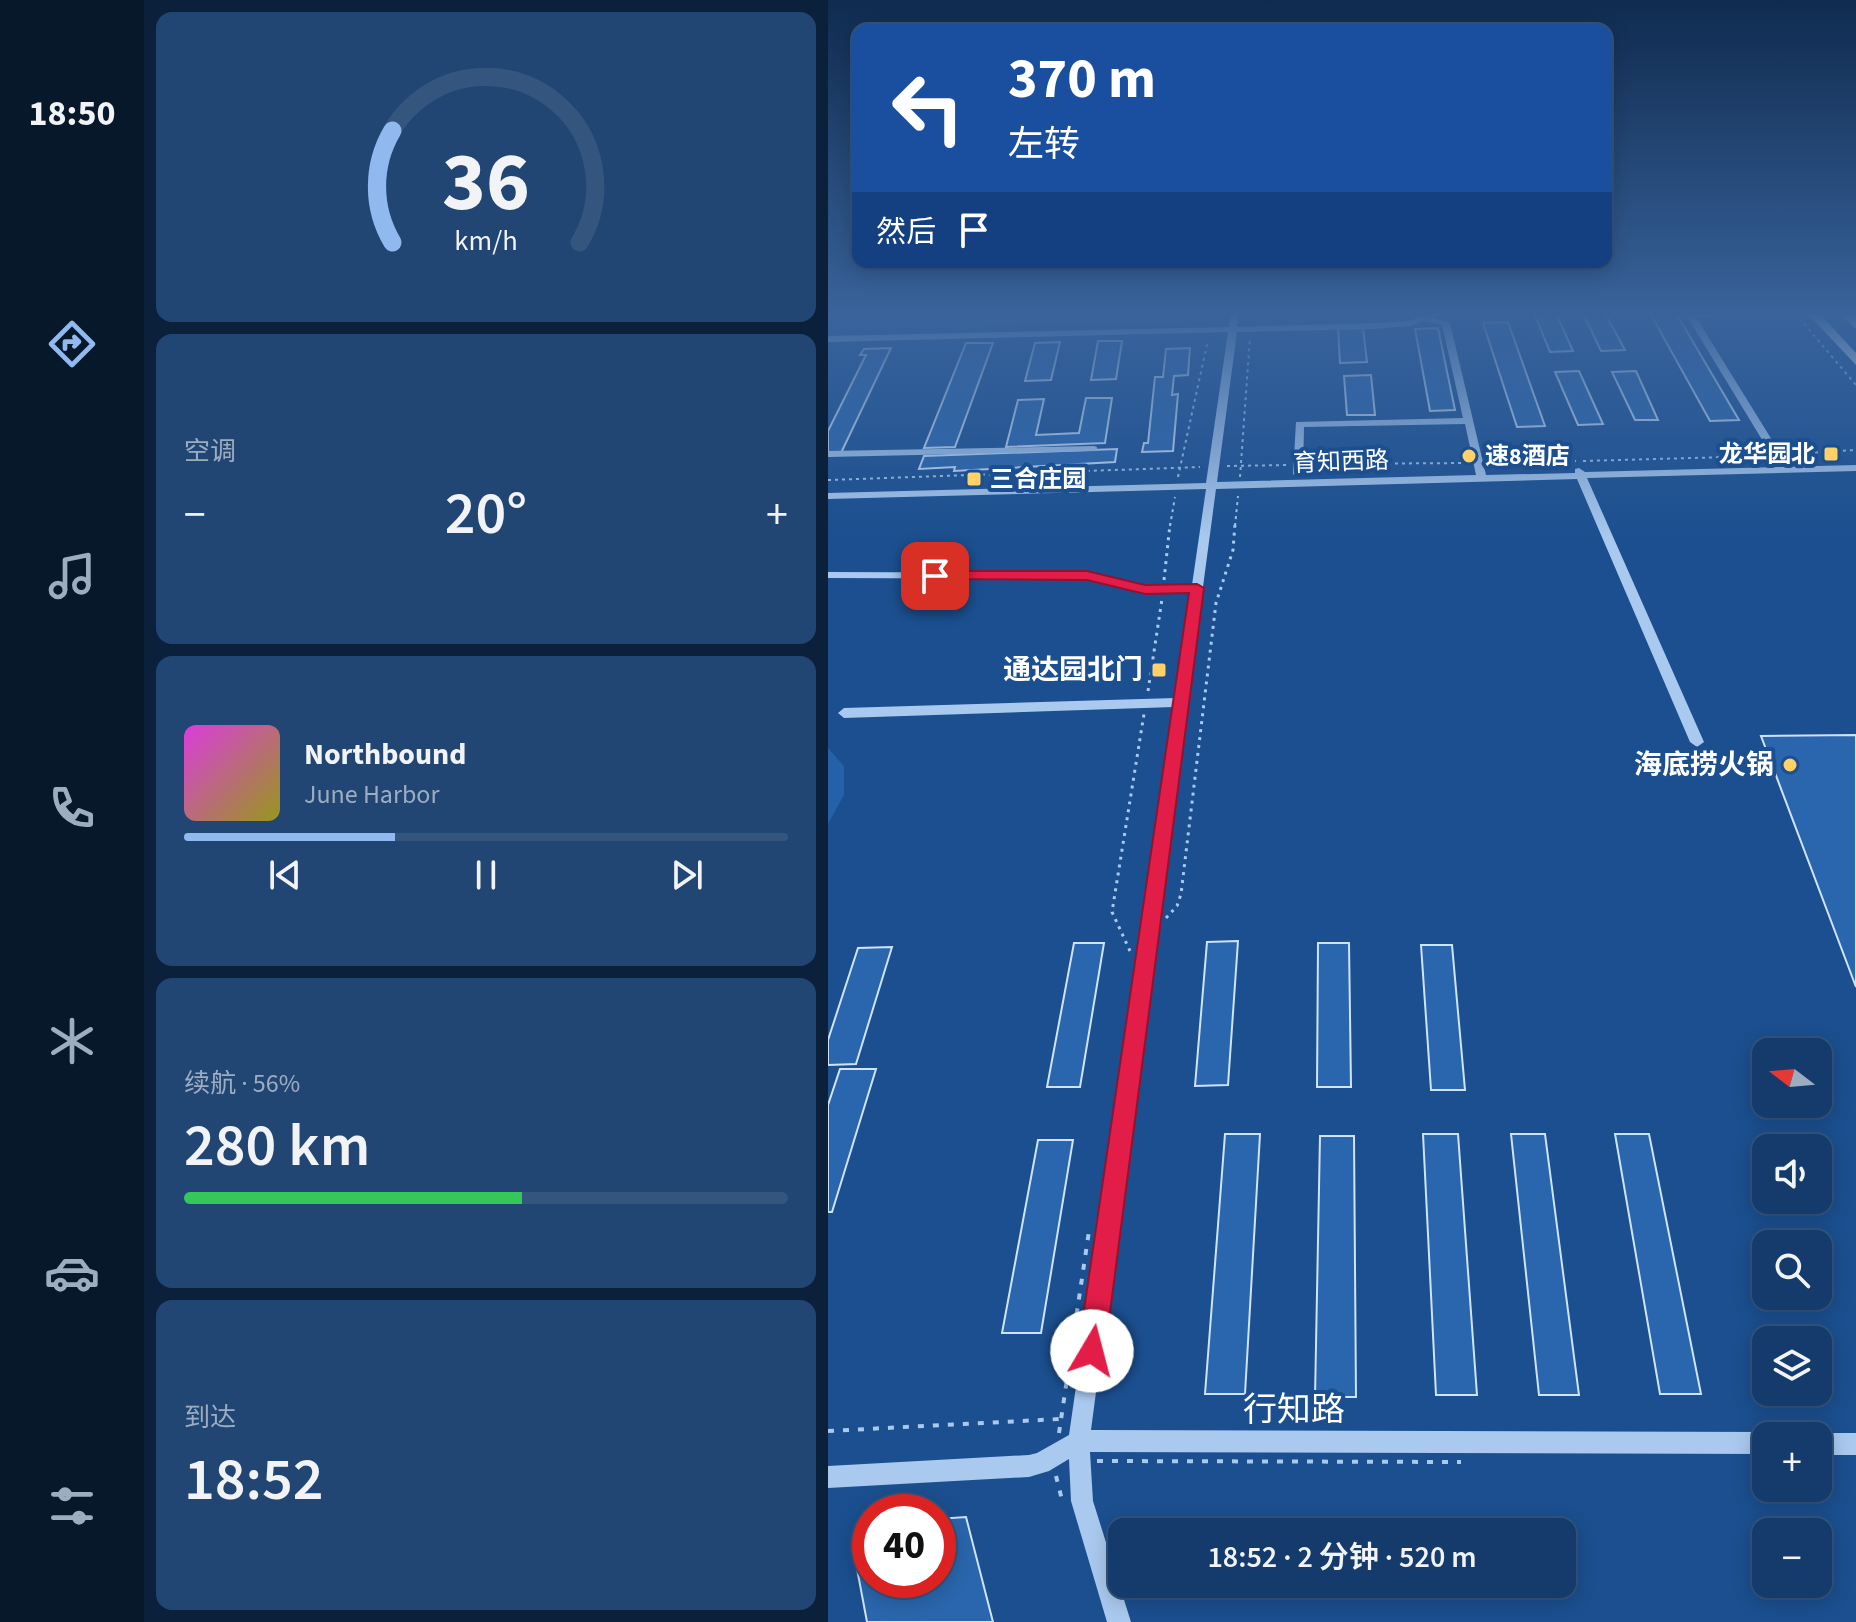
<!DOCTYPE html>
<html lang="zh">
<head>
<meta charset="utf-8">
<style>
  body { margin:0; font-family:"Source Sans 3","Noto Sans SC",sans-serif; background:#214673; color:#f1f3f6; height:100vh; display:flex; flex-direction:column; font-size:30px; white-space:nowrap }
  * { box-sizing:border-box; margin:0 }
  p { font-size:26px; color:#9dadc1 }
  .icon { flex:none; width:44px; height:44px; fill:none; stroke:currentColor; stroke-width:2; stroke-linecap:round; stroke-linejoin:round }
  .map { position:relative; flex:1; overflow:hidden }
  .drawer { display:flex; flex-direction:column; gap:12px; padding:12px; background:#0b203b; width:684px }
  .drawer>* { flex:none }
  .hud { position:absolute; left:24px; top:24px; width:760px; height:244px; border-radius:16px; box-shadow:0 4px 20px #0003,0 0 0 2px #33557e; background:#1a4fa0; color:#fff; overflow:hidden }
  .needle { width:52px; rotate:286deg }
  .buttons { position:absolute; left:924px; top:1038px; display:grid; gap:16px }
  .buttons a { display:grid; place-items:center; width:80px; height:80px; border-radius:16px; background:#143b6b; box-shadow:0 4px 20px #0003,0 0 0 2px #33557e; font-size:40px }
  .speed { position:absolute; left:24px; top:1494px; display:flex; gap:16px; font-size:40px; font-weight:700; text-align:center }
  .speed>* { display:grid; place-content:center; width:104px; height:104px; border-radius:50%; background:#143b6b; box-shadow:0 4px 20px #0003,0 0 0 2px #33557e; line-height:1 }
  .speed .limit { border:12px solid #d22; background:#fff; color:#111 }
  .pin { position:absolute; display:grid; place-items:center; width:68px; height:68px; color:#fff; margin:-34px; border-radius:16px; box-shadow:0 4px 12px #0006 }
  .me { position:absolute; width:88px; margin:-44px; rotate:8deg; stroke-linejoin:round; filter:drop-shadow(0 0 6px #0008) }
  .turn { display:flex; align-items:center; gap:28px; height:168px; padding:0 24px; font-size:36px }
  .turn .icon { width:104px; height:104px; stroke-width:2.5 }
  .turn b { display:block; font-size:56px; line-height:68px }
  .then { display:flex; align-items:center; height:76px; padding:0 24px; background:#0003; gap:16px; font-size:30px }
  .big { font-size:60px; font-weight:600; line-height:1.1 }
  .drawer .tile { flex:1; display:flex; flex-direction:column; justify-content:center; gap:12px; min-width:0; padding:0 28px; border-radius:16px; background:#214673 }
  .drawer .dial { align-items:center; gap:0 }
  .dial svg { height:208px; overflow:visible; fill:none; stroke:#33557e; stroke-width:7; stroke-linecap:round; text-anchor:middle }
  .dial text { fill:#f1f3f6; stroke:none }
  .song { display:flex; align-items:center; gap:24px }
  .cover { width:96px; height:96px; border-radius:12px; background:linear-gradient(135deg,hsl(300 70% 55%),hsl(60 70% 35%)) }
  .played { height:8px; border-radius:4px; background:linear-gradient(90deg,#90b9f0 35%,#33557e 35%) }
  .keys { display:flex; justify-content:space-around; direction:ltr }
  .heat { display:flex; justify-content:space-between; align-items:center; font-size:44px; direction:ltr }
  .charge { height:12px; border-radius:6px; background:linear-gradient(90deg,#34c759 56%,#33557e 0) }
  .trip { position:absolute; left:280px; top:1518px; width:468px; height:80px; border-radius:16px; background:#143b6b; box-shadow:0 4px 20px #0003,0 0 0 2px #33557e; font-weight:600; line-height:80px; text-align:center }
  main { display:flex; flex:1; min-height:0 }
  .tabs { display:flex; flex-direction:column; width:144px; justify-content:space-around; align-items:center; background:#08182b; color:#9dadc1 }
  .tabs .icon { width:56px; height:56px }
  .tabs .active { color:#90b9f0 }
  .tabs b { font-size:36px; color:#f1f3f6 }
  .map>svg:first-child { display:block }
</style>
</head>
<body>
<main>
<nav class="tabs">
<b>18:50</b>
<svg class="icon active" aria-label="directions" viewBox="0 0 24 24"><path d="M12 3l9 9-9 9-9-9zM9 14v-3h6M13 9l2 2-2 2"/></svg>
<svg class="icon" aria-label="music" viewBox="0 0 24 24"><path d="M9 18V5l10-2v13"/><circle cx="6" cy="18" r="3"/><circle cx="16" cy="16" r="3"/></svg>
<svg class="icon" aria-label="phone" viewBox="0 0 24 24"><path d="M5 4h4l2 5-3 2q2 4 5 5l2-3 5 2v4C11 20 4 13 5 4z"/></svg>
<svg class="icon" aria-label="climate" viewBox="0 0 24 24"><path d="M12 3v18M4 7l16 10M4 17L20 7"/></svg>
<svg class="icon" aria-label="car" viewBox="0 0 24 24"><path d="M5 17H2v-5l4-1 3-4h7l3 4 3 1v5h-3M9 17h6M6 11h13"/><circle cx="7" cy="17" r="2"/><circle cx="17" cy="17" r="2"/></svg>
<svg class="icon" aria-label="filters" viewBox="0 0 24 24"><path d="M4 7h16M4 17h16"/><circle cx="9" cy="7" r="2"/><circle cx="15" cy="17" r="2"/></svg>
</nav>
<section class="drawer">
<div class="tile dial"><svg viewBox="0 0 100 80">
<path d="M14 69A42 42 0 1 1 86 69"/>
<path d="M14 69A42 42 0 0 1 14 26" stroke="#90b9f0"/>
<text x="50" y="56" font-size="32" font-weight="700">36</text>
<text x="50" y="72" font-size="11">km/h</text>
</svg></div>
<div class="tile"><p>空调</p>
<div class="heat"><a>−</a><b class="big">20°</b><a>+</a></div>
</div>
<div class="tile">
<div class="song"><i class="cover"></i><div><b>Northbound</b><p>June Harbor</p></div></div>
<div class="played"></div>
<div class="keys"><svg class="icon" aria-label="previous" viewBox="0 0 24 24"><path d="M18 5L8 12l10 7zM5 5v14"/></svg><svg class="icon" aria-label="pause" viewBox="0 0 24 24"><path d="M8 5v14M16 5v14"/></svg><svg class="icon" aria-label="next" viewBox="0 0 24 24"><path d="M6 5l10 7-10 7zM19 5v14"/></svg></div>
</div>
<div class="tile"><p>续航 · 56%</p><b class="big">280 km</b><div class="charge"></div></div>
<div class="tile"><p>到达</p><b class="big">18:52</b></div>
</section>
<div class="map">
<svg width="1028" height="1622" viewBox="0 0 1028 1622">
  <rect width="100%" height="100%" fill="#1b4f8f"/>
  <path fill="#2461a8" d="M0,313H384L383,321L0,330Z
    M0,748L16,766V795L0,824Z"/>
  <path fill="#2a66ad" stroke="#cfe3fa" stroke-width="2" d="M706,313H728L745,351L722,352Z
    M755,313H777L797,350L773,351Z
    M822,313H848L911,420L882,421Z
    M680,322L717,426L689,427L655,323Z
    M535,327L539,362L512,363L510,328Z
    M610,328L627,410L602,411L587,329Z
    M270,341H294L288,379L263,380Z
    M232,342L223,380L197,381L207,343Z
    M138,343H165L127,447L96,448Z
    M63,348L13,453H0V431L38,355H32L36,349Z
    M362,348L360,375L346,376L344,395L350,394L345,451L314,452L316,443H320L327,377H335L338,349Z
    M751,371L775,424L750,425L727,372Z
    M808,371L830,420H807L784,372Z
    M543,375L547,415H519L516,376Z
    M258,398H284L277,443L178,447L190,400L216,399L208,435L251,433Z
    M289,449L287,462L126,471L127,467L91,469L96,456Z
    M1028,735V987L933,736Z
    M410,941L400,1085L367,1086L379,942Z
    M246,943H276L252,1087H219Z
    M490,943H521L523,1087H489Z
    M593,945H624L637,1090H603Z
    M64,947L28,1064L0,1065V1040L30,948Z
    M12,1069H48L4,1212H0V1105Z
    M397,1134H432L417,1394H377Z
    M595,1134H630L649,1395H608Z
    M683,1134H717L751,1395H711Z
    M787,1134H821L873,1394H832Z
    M492,1136H526L528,1397H487Z
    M210,1140H245L213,1333H174Z
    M138,1517L165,1622H39L24,1542L42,1524V1580H110V1519Z"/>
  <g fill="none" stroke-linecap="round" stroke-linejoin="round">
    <path stroke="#a9c9ee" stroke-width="2" stroke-dasharray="3 4" stroke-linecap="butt" d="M967,313L1028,385
      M0,319L21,313
      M959,454L1028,450
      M755,461L936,456
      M663,463L748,461
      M483,464L640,463
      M399,466L460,465
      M350,477L380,340
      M412,477L422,337
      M0,480L372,467
      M342,526L347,497
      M407,526L410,496"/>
    <path stroke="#a9c9ee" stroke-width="3" stroke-dasharray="3 5" stroke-linecap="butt" d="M336,580L342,524
      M320,691L334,599
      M338,918L349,906L353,894L388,603L405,550L407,524
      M302,951L284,912L316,714"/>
    <path stroke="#a9c9ee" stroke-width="4" stroke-dasharray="6 9" stroke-linecap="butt" d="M940,1424H992
      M0,1431L232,1419
      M231,1433L261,1231
      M269,1461L633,1462
      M228,1476L234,1500"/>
    <path fill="#a9c9ee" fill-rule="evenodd" d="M403,313H411L409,327L545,323L580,321L603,313H615L605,318L622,323L658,475L747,473V469L751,468L757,472L1028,465V471L759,478L876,742L869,747L862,742L749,479L388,489L263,1430L938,1432L946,1436H938V1454L262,1452L265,1501L303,1622H279L243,1501L241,1459L221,1471L201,1477L0,1488V1466L201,1455L209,1453L241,1435L346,707L16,718L10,713L16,708L347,698L363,592L317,594L259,579L0,578V572L259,573L317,586L364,585L378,489L0,499V493L378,483L400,332L0,342V336L401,327ZM596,321L614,325L635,418L468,422L465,474L470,477L475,474L476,427L637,424L648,475L389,482L409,332L545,329L581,326Z
      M857,313H906L902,315L868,317L957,461L956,463L947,461Z
      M266,446L269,447V451L0,457V451Z
      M990,1433H1028V1455H990V1436H984Z"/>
    <path fill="#f0f6ff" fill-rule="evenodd" d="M979,313H991L1028,353V365Z
      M1011,313H1024L1028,318V329Z"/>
  </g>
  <linearGradient id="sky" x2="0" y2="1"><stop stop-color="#0f2b4f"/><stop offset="0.58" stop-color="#39639b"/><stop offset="1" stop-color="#39639b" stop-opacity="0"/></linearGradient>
  <rect width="1028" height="540" fill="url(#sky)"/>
  <path fill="#e11d48" stroke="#92132f" stroke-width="2" d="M107,571H259L317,585L369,584L376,588L277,1351L273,1360L264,1364L254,1360L250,1351L361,593L317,594L259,580L102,579L99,576Z"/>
  <g fill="#ffd166" stroke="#1b4f8f" stroke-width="3">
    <rect x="995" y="446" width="16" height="16" rx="4"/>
    <circle cx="641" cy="456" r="8"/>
    <rect x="138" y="471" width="16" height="16" rx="4"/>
    <rect x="323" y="662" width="16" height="16" rx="4"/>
    <circle cx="962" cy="765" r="8"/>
  </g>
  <g text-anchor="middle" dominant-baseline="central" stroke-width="8" stroke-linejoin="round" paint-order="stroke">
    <g font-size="24" font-weight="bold" fill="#fff" stroke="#1b4f8f" text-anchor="start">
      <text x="987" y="454" text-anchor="end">龙华园北</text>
      <text x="657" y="456">速8酒店</text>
      <text x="162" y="479">三合庄园</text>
    </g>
    <g font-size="24" fill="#fff" stroke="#1b4f8f">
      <text transform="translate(513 462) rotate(-2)">育知西路</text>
    </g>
    <g font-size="28" font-weight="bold" fill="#fff" stroke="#1b4f8f" text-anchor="end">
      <text x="315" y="670">通达园北门</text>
      <text x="946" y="765">海底捞火锅</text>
    </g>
    <g font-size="34" fill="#fff" stroke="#1b4f8f">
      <text x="466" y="1410">行知路</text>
    </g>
  </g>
</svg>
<div class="buttons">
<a><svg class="needle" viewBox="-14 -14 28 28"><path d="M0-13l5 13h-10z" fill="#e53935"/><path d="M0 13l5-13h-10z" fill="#9dadc1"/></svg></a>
<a><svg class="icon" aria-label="sound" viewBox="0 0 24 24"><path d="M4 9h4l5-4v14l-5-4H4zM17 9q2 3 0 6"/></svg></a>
<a><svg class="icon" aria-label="search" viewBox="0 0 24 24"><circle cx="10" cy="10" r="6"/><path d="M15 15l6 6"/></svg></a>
<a><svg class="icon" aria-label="layers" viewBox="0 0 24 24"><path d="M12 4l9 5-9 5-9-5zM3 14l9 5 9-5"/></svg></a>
<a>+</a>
<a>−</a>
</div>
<div class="speed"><div class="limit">40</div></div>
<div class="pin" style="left:107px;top:576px;background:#d93025"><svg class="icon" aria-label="arrive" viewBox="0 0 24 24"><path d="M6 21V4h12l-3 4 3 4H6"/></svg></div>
<svg class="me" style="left:264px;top:1351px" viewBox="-20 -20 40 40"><circle r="19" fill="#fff"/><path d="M0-13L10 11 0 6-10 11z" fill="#e11d48"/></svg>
<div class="trip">18:52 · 2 分钟 · 520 m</div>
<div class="hud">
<div class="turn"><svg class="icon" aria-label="left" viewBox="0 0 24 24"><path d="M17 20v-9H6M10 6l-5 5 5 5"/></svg><div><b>370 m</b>左转</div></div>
<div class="then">然后<svg class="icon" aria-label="arrive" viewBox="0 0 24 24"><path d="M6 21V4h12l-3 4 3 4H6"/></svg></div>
</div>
</div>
</main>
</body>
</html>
